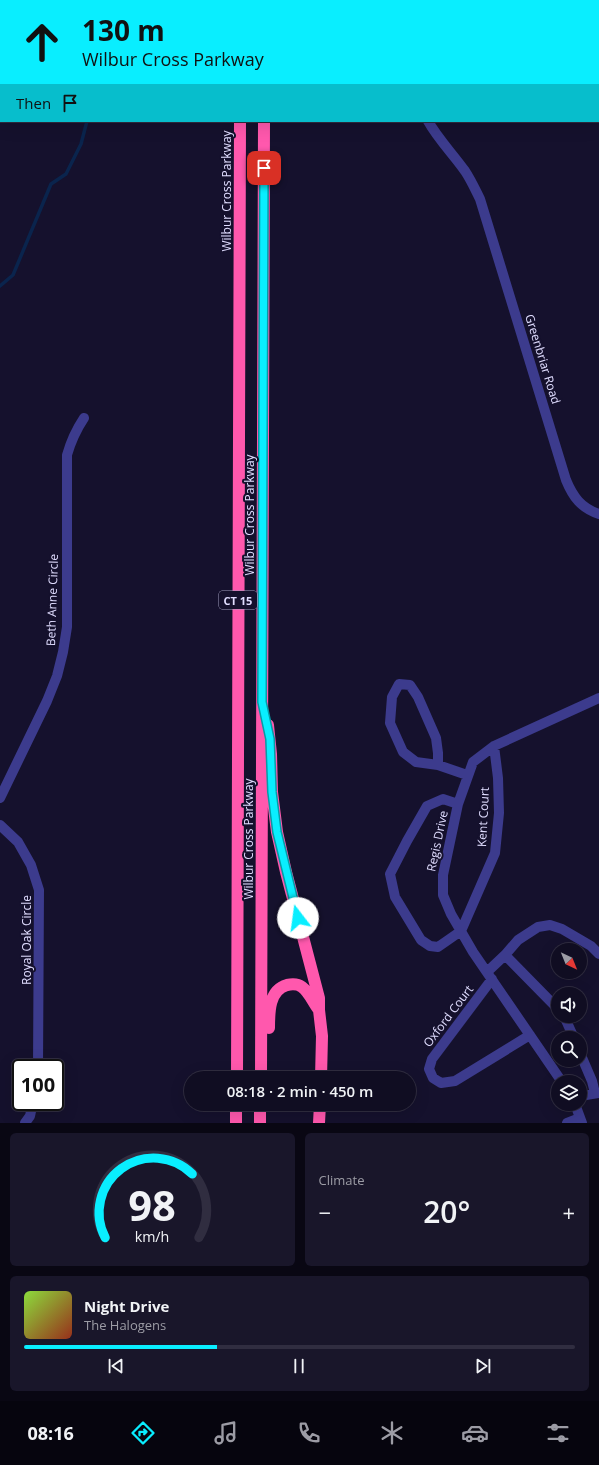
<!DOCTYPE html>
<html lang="en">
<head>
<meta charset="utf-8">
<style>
  body { margin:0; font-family:"Open Sans",sans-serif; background:#19162a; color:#f1f3f6; height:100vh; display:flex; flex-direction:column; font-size:15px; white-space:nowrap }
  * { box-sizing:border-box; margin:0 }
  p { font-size:13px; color:#9c9ca5 }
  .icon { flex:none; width:22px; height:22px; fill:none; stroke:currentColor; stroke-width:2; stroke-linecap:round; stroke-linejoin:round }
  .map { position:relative; height:1123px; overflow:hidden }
  .side { display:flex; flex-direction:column; gap:10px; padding:10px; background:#090713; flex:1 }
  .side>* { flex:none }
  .hud { position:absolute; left:0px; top:0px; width:599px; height:122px; box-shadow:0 4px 16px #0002,0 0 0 1px #302d40; background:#09eeff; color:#111; overflow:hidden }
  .needle { width:26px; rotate:137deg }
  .tools { position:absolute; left:551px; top:943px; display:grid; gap:8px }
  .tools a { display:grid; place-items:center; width:36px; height:36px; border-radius:50%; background:#100d22; box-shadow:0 4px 16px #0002,0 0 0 1px #302d40; font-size:20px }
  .speed { position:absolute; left:12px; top:1059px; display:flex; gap:8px; font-size:20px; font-weight:700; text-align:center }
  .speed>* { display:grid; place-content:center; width:52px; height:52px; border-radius:50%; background:#100d22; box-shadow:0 4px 16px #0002,0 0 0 1px #302d40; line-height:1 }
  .speed .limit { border:2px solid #111; border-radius:6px; background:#fff; color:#111 }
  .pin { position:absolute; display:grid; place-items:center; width:34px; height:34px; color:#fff; margin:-17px; border-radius:8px; box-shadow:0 2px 6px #0006 }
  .me { position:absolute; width:44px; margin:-22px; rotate:345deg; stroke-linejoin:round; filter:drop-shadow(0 0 3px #0008) }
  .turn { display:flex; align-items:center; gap:14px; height:84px; padding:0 16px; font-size:18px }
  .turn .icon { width:52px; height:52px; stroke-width:2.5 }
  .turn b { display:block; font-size:28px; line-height:34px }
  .then { display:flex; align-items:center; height:38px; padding:0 16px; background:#0003; gap:8px; font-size:15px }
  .big { font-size:30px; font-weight:600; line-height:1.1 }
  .side .card { flex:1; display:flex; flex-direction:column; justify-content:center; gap:6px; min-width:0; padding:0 14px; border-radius:6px; background:#19162a }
  .side .dial { align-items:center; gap:0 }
  .dial svg { height:104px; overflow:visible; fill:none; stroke:#302d40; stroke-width:7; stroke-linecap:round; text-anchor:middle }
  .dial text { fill:#f1f3f6; stroke:none }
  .song { display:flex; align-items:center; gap:12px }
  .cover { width:48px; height:48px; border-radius:6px; background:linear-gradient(135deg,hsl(90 70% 55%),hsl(10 70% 35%)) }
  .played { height:4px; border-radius:2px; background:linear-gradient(90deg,#09eeff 35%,#302d40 35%) }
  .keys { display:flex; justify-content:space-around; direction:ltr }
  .heat { display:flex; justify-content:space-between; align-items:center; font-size:22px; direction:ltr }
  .side .tiles { flex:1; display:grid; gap:10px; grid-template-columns:1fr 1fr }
  .card:last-child { grid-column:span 2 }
  .trip { position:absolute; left:184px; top:1071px; width:232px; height:40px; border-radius:20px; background:#100d22; box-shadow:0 4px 16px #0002,0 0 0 1px #302d40; font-weight:600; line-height:40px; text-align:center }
  .dock { display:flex; height:64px; justify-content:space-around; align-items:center; background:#06050e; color:#9c9ca5 }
  .dock .icon { width:28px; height:28px }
  .dock .on { color:#09eeff }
  .dock b { font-size:18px; color:#f1f3f6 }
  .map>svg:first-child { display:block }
</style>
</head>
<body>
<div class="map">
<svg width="599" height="1123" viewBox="0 0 599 1123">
  <rect width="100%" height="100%" fill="#15112d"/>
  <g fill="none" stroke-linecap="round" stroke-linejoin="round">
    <path stroke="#0a244d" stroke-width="3.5" d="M129,1V0
      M0,286L13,275L51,184L66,174L81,144L87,121"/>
    <path stroke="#3c3b8d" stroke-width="10" d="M568,0V1
      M421,1V0
      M598,70L599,72
      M428,121C438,139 453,154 465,171C471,180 475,189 480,199L566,480C573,497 581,508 599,514
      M438,765V753L436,738L418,697L410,685L399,684L392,697L390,723L403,752L416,762L438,765L467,775
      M0,798L47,701L57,676L63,652L67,627V455C71,441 76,430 84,418
      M458,804L443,799L427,806L407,841L390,874L395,897L421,940L430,946L438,947L461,931L495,853L499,813L498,778L494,746
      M0,825L18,842L31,865L39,890L38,1068
      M505,955L558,1009
      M487,972L505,955L518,940L538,927L550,925L562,929L591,946L599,954
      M492,979L432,1059L429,1069L433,1078L441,1083L455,1081L530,1035
      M564,1016L574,1038
      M580,1053L592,1081L595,1093
      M562,1082L473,952L451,914L443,895V875L458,804L473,762L494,746L599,698
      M580,1096L599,1093
      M575,1104L582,1123
      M25,1123L30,1116L33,1102
      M567,1123L580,1118"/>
    <path stroke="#ff58ad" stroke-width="12" d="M241,1V0
      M265,1V0
      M268,725L271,754L272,792L277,832L286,872L319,998V1010L322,1036L321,1078
      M269,1028C269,1012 269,990 287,985C292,984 298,984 302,987C310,993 313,1003 319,1010
      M237,1078L240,121
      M261,1078L264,121
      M236,1123V1104
      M260,1123V1104
      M319,1123L320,1104"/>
  </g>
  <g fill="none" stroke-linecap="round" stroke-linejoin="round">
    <defs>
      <path id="route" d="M264,168L262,702L270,739L272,792L277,832L298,918"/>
    </defs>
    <use href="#route" stroke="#069ba6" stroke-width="10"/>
    <use href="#route" stroke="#09eeff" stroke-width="7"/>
  </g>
  <g text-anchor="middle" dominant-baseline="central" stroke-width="4" stroke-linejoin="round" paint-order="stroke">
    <rect fill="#15112d" stroke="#a3a0c0" stroke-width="1" x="219" y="591" width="38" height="18" rx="3"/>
    <g font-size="11" font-weight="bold" fill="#e0ddff">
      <text x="238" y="600">CT 15</text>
    </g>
    <g font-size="12" fill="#e0ddff" stroke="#15112d">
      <text transform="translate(226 191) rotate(-90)">Wilbur Cross Parkway</text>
      <text transform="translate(543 359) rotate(73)">Greenbriar Road</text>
      <text transform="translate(249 515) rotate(-90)">Wilbur Cross Parkway</text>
      <text transform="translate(52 600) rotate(-88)">Beth Anne Circle</text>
      <text transform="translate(483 817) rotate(-87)">Kent Court</text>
      <text transform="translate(248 839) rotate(-90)">Wilbur Cross Parkway</text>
      <text transform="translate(437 841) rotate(-78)">Regis Drive</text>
      <text transform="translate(26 940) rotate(-90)">Royal Oak Circle</text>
      <text transform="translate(448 1016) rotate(-53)">Oxford Court</text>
    </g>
  </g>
</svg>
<div class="tools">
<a><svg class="needle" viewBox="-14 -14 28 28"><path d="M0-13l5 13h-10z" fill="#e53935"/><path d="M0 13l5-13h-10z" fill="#9c9ca5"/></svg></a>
<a><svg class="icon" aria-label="sound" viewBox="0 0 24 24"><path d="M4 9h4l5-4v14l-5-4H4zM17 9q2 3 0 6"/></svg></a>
<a><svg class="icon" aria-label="search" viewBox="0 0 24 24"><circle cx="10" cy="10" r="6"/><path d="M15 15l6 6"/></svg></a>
<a><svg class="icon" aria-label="layers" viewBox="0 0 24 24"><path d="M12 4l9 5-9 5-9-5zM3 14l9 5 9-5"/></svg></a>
</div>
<div class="speed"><div class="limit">100</div></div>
<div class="pin" style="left:264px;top:168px;background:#d93025"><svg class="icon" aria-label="arrive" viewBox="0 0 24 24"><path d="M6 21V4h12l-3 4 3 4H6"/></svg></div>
<svg class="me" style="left:298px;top:918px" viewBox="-20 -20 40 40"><circle r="19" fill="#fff"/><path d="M0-13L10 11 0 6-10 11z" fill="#09eeff"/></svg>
<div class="trip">08:18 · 2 min · 450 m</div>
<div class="hud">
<div class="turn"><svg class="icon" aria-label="ahead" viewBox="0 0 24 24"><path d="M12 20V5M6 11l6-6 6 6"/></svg><div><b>130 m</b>Wilbur Cross Parkway</div></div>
<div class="then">Then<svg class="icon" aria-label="arrive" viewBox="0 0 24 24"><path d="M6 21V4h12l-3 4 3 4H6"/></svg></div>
</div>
</div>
<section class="side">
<div class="tiles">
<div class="card dial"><svg viewBox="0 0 100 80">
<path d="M14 69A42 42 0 1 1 86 69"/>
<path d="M14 69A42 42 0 0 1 81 20" stroke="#09eeff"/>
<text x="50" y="56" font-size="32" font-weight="700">98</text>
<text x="50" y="72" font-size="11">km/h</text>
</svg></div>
<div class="card"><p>Climate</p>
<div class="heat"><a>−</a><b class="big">20°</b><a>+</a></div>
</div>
<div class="card">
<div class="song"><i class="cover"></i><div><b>Night Drive</b><p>The Halogens</p></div></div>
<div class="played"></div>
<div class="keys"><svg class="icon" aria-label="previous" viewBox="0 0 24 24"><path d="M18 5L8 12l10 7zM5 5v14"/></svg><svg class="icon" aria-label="pause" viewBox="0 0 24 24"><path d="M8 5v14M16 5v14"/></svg><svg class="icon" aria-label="next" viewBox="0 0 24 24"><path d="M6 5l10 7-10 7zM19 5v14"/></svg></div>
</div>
</div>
</section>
<nav class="dock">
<b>08:16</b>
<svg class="icon on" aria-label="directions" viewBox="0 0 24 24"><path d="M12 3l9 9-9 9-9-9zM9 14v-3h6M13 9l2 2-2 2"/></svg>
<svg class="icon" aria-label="music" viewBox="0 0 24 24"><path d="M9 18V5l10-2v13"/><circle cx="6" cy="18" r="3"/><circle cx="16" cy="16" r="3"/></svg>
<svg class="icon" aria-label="phone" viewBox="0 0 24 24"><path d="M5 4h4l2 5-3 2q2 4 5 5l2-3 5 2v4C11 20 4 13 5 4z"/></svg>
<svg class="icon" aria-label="climate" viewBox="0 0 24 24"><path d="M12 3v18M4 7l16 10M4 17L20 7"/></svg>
<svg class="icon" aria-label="car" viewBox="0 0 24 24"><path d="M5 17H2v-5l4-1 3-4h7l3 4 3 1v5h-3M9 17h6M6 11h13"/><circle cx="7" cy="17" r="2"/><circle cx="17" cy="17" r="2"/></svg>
<svg class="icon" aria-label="filters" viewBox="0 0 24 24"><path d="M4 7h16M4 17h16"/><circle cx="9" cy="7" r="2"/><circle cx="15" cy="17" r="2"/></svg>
</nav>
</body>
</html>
